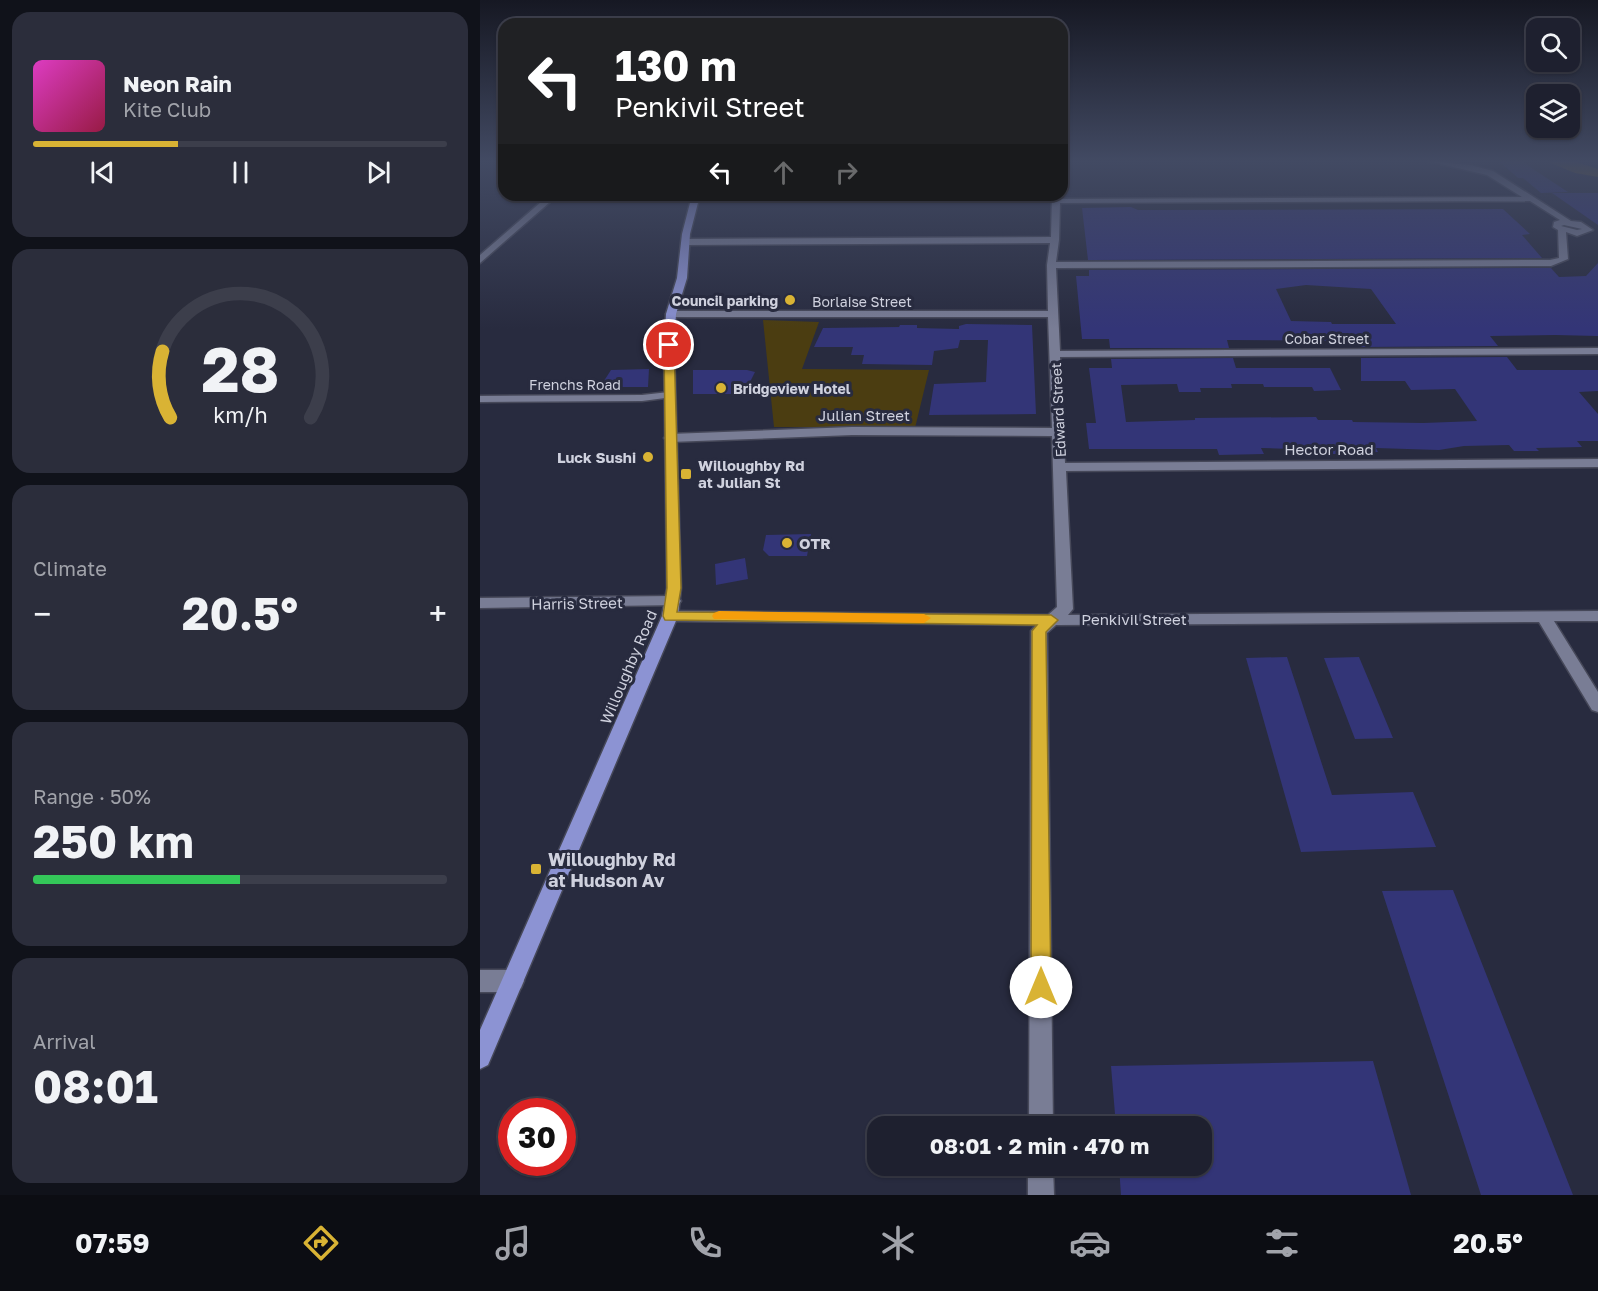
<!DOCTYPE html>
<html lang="en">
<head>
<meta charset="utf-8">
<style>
  body { margin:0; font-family:"Golos Text",sans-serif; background:#2b2d3b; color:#f1f3f6; height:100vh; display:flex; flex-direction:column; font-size:22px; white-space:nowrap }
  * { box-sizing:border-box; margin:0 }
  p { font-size:20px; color:#a1a3aa }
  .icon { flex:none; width:33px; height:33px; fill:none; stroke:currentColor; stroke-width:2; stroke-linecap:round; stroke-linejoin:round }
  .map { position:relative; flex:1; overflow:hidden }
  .details { display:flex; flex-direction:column; gap:12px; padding:12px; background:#10121a; width:480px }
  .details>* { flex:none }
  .banner { position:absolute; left:18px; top:18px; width:570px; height:183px; border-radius:18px; box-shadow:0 2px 4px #0004,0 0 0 2px #3c3e4b; background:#202124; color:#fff; overflow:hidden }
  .tools { position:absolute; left:1046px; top:18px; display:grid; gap:12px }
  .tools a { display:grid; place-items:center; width:54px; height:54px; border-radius:12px; background:#1e202f; box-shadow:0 2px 4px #0004,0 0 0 2px #3c3e4b; font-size:30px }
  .speed { position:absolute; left:18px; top:1098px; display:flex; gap:12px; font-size:30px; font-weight:700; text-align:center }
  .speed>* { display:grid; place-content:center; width:78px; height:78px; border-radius:50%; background:#1e202f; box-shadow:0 2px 4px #0004,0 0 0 2px #3c3e4b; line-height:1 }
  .speed .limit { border:9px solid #d22; background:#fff; color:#111 }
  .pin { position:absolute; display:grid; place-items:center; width:51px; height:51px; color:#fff; margin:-26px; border:3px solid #fff; border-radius:50%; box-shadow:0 2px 6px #0007 }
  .me { position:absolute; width:66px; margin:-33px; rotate:0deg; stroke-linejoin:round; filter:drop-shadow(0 0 4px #0008) }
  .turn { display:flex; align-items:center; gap:21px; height:126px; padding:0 18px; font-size:27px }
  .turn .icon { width:78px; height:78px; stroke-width:2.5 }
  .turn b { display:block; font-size:42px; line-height:51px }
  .lanes { display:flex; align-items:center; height:57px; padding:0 18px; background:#0003; justify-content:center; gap:30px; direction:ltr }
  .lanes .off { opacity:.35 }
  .big { font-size:45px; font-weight:700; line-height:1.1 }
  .details .widget { flex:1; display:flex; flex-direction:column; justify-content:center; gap:9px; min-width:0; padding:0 21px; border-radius:18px; background:#2b2d3b }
  .details .dial { align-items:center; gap:0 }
  .dial svg { height:156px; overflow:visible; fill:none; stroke:#3c3e4b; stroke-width:7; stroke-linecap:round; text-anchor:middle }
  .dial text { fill:#f1f3f6; stroke:none }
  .song { display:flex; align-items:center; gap:18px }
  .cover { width:72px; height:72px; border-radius:9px; background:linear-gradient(135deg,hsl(310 70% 55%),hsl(340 70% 35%)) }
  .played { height:6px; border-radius:3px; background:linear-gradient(90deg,#d9b334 35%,#3c3e4b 35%) }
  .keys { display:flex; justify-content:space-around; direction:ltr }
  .heat { display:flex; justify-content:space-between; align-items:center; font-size:33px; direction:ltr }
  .charge { height:9px; border-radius:4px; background:linear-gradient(90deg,#34c759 50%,#3c3e4b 0) }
  .trip { position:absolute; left:387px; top:1116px; width:345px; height:60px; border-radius:18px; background:#1e202f; box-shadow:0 2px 4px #0004,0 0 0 2px #3c3e4b; font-weight:700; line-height:60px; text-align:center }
  .menu { display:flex; height:96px; justify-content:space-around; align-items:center; background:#0c0d13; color:#a1a3aa }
  .menu .icon { width:42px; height:42px }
  .menu .selected { color:#d9b334 }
  .menu b { font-size:27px; color:#f1f3f6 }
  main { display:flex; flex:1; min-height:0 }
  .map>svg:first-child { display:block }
</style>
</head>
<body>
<main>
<section class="details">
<div class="widget">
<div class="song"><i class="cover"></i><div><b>Neon Rain</b><p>Kite Club</p></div></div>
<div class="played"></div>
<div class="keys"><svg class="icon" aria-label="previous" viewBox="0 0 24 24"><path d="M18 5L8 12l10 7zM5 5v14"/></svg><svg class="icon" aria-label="pause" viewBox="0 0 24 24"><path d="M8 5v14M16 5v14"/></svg><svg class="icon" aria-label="next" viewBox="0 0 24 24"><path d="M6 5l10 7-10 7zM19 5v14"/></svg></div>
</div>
<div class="widget dial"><svg viewBox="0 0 100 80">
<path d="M14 69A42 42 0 1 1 86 69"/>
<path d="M14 69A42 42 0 0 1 10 35" stroke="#d9b334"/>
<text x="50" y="56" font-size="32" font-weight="700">28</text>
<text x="50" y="72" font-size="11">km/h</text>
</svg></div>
<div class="widget"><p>Climate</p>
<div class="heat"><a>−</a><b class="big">20.5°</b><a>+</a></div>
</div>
<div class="widget"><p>Range · 50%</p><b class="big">250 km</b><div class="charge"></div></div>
<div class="widget"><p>Arrival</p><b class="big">08:01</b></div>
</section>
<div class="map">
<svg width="1118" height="1195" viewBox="0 0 1118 1195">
  <rect width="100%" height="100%" fill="#282b3f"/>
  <path fill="#4b3d11" d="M283,320L339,322L322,369L449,370L435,428L294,427Z"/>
  <path fill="#735e1a" d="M1066,161H1093L1118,169V177L1095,173Z"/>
  <path fill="#333577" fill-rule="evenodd" d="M1042,161L1056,171L1088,192L1061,193L1043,178H1038L1020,162Z
    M1072,193H1118V225Z
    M651,207L658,210L1023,209L1050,234L1042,235L1062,258L608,260L602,208Z
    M1118,263V336L1075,335L1010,336L1018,346L881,347V341L747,340L749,348H630L629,339H602L596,276H609V270L1071,268L1079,277L1106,276ZM826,285L891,289L916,324H852L851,322L811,321L796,289Z
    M486,324L552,325L556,414L449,415L454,384L506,382L508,340H480L478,348L454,351L452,365L382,364L384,355H371L373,347H334L343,328L419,327L420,325H437V328L479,329V326Z
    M1027,357L1037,370H1118V391L1099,392L1118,414V441H1097L1102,447L1056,448L1059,451H1034L1029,445L984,446L959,450L896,448L898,452L856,454H813L811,449L781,448L784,454L739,455L737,449H609L606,423H616L609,368H632L631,359L753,358L756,368H850L861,390L834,391L832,387H784L783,384H751L752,388H720L721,392H699L697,384L641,385L646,422L715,420V418L836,417L838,420H872L873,422L943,423L997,421L975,389L931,390L925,381H881V358Z
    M169,369L168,387H120L131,370Z
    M213,370H267L275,372L264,394H213Z
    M331,534L327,556H289L283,550L286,535Z
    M265,558L268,579L236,585L235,564Z
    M807,657L852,795L933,792L956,847L821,852L766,658Z
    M879,657L913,738L875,739L844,658Z
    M973,890L1093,1195H1001L902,891Z
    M893,1061L931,1195H641L639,1166H722V1126H636L631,1066Z"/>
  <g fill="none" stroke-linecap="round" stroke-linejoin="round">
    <defs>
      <path id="minor" d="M948,161L990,165L1013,171L1091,221L1101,222L1113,230L1097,236L1086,232L1088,259L1071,266L576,268L580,351L1118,348V354L580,357L585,463L1118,459V467L586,471L593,609L588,615L1118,611V621H1074L1118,692V712L1112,710L1059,622L576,625L567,633L573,1126H549L551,631L556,625L190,621L182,616L190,611L568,615L577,607L572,436L372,435L190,442L184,438L190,434L372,427L572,428L568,317H191L186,314L191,311H568L567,265L570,243L206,245L202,242L206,239L571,237L572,195H580V199L1042,197L1007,175ZM1050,201L1080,220L1074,222L1073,227L1078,230L1079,258L1070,260L576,262L579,240L580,203ZM1084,225L1102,229L1097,230L1081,226Z
        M69,195H78L0,263V255Z
        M189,392L193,393V397L162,401L0,402V396L162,395Z
        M193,596L198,597L201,601L198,605L0,608V598Z
        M0,970H33L41,974L44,981L41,988L33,992H0Z
        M548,1166H573L574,1195H548Z"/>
      <path id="major" d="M212,195H220L210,234L207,278L196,314L194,345L201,588L198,616L8,1065L0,1069V1030L182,616L187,588L184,345L186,314L197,278L202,234Z"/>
    </defs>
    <use href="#minor" stroke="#464859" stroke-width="3"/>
    <use href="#major" stroke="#464859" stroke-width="3"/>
    <use href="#minor" fill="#797d95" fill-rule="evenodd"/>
    <use href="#major" fill="#8c93d3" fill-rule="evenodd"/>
  </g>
  <linearGradient id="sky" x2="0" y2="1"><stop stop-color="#161823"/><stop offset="0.49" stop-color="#424a63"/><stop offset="1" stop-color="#424a63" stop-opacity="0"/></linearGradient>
  <rect width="1118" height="329" fill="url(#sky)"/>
  <path fill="#d9b334" stroke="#8d7422" stroke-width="1.5" d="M189,342L194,345L201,588L197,612L571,615L578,620L566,632V638L571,987L568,994L561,997L553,994L551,987L552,638V631L557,625L185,620L183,616L187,588L184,345Z"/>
  <path fill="#f59e0b" d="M239,611L444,614L451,618L444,623L234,619L232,616L234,613Z"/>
  <g fill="#d9b334" stroke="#282b3f" stroke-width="2">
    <circle cx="310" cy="300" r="6"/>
    <circle cx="241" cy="388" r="6"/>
    <circle cx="168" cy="457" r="6"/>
    <rect x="200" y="468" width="12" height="12" rx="3"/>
    <circle cx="307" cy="543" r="6"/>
    <rect x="50" y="863" width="12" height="12" rx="3"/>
  </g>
  <g text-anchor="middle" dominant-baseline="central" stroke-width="6" stroke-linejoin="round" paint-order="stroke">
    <g font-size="14" font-weight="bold" fill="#cfd1de" stroke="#282b3f" text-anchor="end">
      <text x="298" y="300">Council parking</text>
      <text x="253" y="388" text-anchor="start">Bridgeview Hotel</text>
    </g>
    <g font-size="14" fill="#cfd1de" stroke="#282b3f">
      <text x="382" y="301">Borlaise Street</text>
      <text x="847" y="338">Cobar Street</text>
      <text x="95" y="384">Frenchs Road</text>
      <text transform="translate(578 410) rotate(-93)">Edward Street</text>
    </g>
    <g font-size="15" fill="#cfd1de" stroke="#282b3f">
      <text x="384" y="415">Julian Street</text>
      <text x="849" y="449">Hector Road</text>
      <text transform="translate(97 603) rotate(-1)">Harris Street</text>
      <text x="654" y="619">Penkivil Street</text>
      <text transform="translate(148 667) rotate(-67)">Willoughby Road</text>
    </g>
    <g font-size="15" font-weight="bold" fill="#cfd1de" stroke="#282b3f" text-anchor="start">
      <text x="156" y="457" text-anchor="end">Luck Sushi</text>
      <text x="218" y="465">Willoughby Rd<tspan x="218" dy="17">at Julian St</tspan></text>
      <text x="319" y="543">OTR</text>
    </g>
    <g font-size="18" font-weight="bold" fill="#cfd1de" stroke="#282b3f" text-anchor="start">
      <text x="68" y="859">Willoughby Rd<tspan x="68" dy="21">at Hudson Av</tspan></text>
    </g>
  </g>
</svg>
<div class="tools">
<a><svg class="icon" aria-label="search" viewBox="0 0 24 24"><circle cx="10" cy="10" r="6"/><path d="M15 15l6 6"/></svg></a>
<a><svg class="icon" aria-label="layers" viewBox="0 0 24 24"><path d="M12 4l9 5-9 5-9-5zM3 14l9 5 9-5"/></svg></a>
</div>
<div class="speed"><div class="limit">30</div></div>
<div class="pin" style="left:189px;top:345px;background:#d93025"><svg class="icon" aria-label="arrive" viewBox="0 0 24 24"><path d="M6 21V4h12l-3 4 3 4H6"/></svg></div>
<svg class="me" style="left:561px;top:987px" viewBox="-20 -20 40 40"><circle r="19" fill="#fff"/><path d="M0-13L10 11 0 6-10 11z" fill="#d9b334"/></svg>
<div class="trip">08:01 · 2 min · 470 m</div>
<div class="banner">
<div class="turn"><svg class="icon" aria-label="left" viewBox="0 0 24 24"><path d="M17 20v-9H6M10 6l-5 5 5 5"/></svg><div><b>130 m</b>Penkivil Street</div></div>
<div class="lanes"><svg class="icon" aria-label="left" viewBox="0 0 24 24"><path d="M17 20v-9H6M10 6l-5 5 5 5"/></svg><svg class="icon off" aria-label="ahead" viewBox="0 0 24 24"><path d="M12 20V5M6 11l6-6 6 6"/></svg><svg class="icon off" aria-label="right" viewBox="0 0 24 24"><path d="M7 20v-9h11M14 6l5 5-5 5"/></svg></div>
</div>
</div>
</main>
<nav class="menu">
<b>07:59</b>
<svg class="icon selected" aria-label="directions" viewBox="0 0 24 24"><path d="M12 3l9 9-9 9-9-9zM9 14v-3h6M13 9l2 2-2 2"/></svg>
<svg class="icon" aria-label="music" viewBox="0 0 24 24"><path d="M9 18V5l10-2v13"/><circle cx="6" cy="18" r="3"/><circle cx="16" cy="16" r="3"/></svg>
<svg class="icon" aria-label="phone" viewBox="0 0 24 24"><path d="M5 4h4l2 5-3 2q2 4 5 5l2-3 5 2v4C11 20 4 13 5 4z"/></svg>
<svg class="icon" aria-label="climate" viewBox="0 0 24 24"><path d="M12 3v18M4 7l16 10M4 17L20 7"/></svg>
<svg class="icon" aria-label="car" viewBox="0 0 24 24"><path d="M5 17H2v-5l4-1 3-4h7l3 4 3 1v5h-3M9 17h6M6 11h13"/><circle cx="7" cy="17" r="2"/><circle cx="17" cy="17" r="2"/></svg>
<svg class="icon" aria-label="filters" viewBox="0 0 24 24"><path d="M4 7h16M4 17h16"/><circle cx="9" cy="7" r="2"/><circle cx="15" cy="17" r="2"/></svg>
<b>20.5°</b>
</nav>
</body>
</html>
